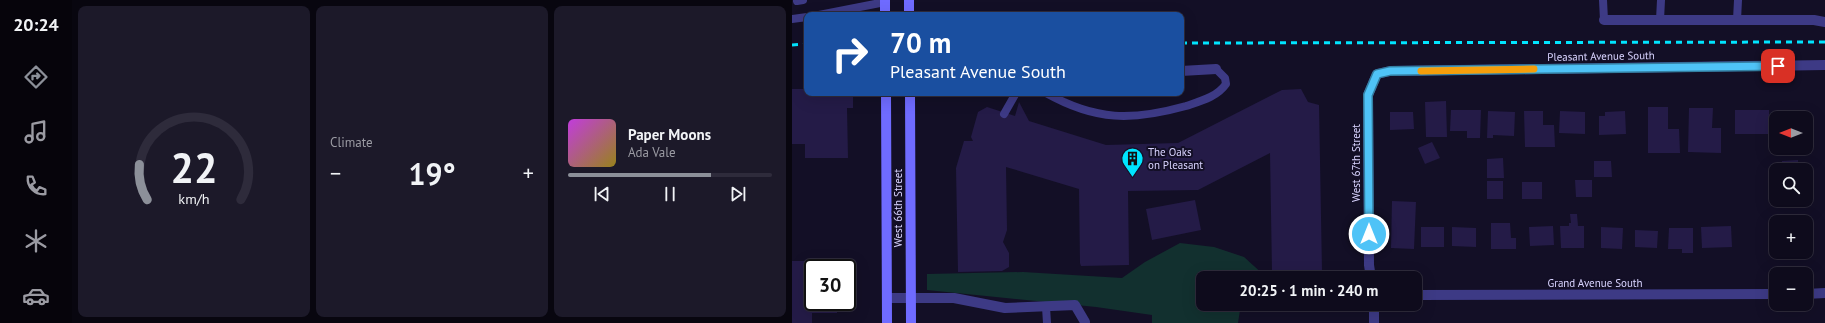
<!DOCTYPE html>
<html lang="en">
<head>
<meta charset="utf-8">
<style>
  body { margin:0; font-family:"PT Sans",sans-serif; background:#1c1929; color:#f1f3f6; height:100vh; display:flex; flex-direction:column; font-size:15px; white-space:nowrap }
  * { box-sizing:border-box; margin:0 }
  p { font-size:13px; color:#9b9ba3 }
  .icon { flex:none; width:22px; height:22px; fill:none; stroke:currentColor; stroke-width:2; stroke-linecap:round; stroke-linejoin:round }
  .map { position:relative; flex:1; overflow:hidden }
  .details { display:flex; flex-direction:column; gap:6px; padding:6px; background:#08060f; width:720px }
  .details>* { flex:none }
  .hud { position:absolute; left:12px; top:12px; width:380px; height:84px; border-radius:8px; box-shadow:0 4px 16px #0002,0 0 0 1px #2e2b3b; background:#1a4fa0; color:#fff; overflow:hidden }
  .needle { width:26px; rotate:270deg }
  .buttons { position:absolute; left:977px; top:111px; display:grid; gap:8px }
  .buttons a { display:grid; place-items:center; width:44px; height:44px; border-radius:8px; background:#0e0b1c; box-shadow:0 4px 16px #0002,0 0 0 1px #2e2b3b; font-size:20px }
  .speed { position:absolute; left:12px; top:259px; display:flex; gap:8px; font-size:20px; font-weight:700; text-align:center }
  .speed>* { display:grid; place-content:center; width:52px; height:52px; border-radius:50%; background:#0e0b1c; box-shadow:0 4px 16px #0002,0 0 0 1px #2e2b3b; line-height:1 }
  .speed .limit { border:2px solid #111; border-radius:6px; background:#fff; color:#111 }
  .pin { position:absolute; display:grid; place-items:center; width:34px; height:34px; color:#fff; margin:-17px; border-radius:8px; box-shadow:0 2px 6px #0006 }
  .me { position:absolute; width:44px; margin:-22px; rotate:0deg; stroke-linejoin:round; filter:drop-shadow(0 0 3px #0008) }
  .turn { display:flex; align-items:center; gap:14px; height:84px; padding:0 20px; font-size:18px }
  .turn .icon { width:52px; height:52px; stroke-width:2.5 }
  .turn b { display:block; font-size:28px; line-height:34px }
  .big { font-size:30px; font-weight:600; line-height:1.1 }
  .details .tile { flex:1; display:flex; flex-direction:column; justify-content:center; gap:6px; min-width:0; padding:0 14px; border-radius:8px; background:#1c1929 }
  .details .dial { align-items:center; gap:0 }
  .dial svg { height:104px; overflow:visible; fill:none; stroke:#2e2b3b; stroke-width:7; stroke-linecap:round; text-anchor:middle }
  .dial text { fill:#f1f3f6; stroke:none }
  .song { display:flex; align-items:center; gap:12px }
  .cover { width:48px; height:48px; border-radius:6px; background:linear-gradient(135deg,hsl(290 70% 55%),hsl(50 70% 35%)) }
  .played { height:4px; border-radius:2px; background:linear-gradient(90deg,#8c9099 70%,#2e2b3b 70%) }
  .keys { display:flex; justify-content:space-around; direction:ltr }
  .heat { display:flex; justify-content:space-between; align-items:center; font-size:22px; direction:ltr }
  .details .tiles { flex:1; display:grid; gap:6px; grid-template-columns:repeat(3,1fr) }
  .trip { position:absolute; left:404px; top:271px; width:226px; height:40px; border-radius:8px; background:#0e0b1c; box-shadow:0 4px 16px #0002,0 0 0 1px #2e2b3b; font-weight:600; line-height:40px; text-align:center }
  main { display:flex; flex:1; min-height:0 }
  .tabs { display:flex; flex-direction:column; width:72px; justify-content:space-around; align-items:center; background:#06040b; color:#9b9ba3 }
  .tabs .icon { width:28px; height:28px }
  .tabs .selected { color:#8c9099 }
  .tabs b { font-size:18px; color:#f1f3f6 }
  .map>svg:first-child { display:block }
</style>
</head>
<body>
<main>
<nav class="tabs">
<b>20:24</b>
<svg class="icon selected" aria-label="directions" viewBox="0 0 24 24"><path d="M12 3l9 9-9 9-9-9zM9 14v-3h6M13 9l2 2-2 2"/></svg>
<svg class="icon" aria-label="music" viewBox="0 0 24 24"><path d="M9 18V5l10-2v13"/><circle cx="6" cy="18" r="3"/><circle cx="16" cy="16" r="3"/></svg>
<svg class="icon" aria-label="phone" viewBox="0 0 24 24"><path d="M5 4h4l2 5-3 2q2 4 5 5l2-3 5 2v4C11 20 4 13 5 4z"/></svg>
<svg class="icon" aria-label="climate" viewBox="0 0 24 24"><path d="M12 3v18M4 7l16 10M4 17L20 7"/></svg>
<svg class="icon" aria-label="car" viewBox="0 0 24 24"><path d="M5 17H2v-5l4-1 3-4h7l3 4 3 1v5h-3M9 17h6M6 11h13"/><circle cx="7" cy="17" r="2"/><circle cx="17" cy="17" r="2"/></svg>
</nav>
<section class="details">
<div class="tiles">
<div class="tile dial"><svg viewBox="0 0 100 80">
<path d="M14 69A42 42 0 1 1 86 69"/>
<path d="M14 69A42 42 0 0 1 8 42" stroke="#8c9099"/>
<text x="50" y="56" font-size="32" font-weight="700">22</text>
<text x="50" y="72" font-size="11">km/h</text>
</svg></div>
<div class="tile"><p>Climate</p>
<div class="heat"><a>−</a><b class="big">19°</b><a>+</a></div>
</div>
<div class="tile">
<div class="song"><i class="cover"></i><div><b>Paper Moons</b><p>Ada Vale</p></div></div>
<div class="played"></div>
<div class="keys"><svg class="icon" aria-label="previous" viewBox="0 0 24 24"><path d="M18 5L8 12l10 7zM5 5v14"/></svg><svg class="icon" aria-label="pause" viewBox="0 0 24 24"><path d="M8 5v14M16 5v14"/></svg><svg class="icon" aria-label="next" viewBox="0 0 24 24"><path d="M6 5l10 7-10 7zM19 5v14"/></svg></div>
</div>
</div>
</section>
<div class="map">
<svg width="1033" height="323" viewBox="0 0 1033 323">
  <rect width="100%" height="100%" fill="#130f26"/>
  <path fill="#12302f" d="M388,243L422,247L452,257L473,276H528V278H411V304H505L448,310L446,323H360V315L304,307L135,290V274L231,272L330,278L353,262Z"/>
  <path fill="#241b47" d="M0,89H15V93H61V108H55L56,158H13V144H0Z
    M509,89L516,102L527,105L530,271L480,272L478,153L406,190L336,191L337,265L289,266L288,263L287,189L214,167L215,230L211,242L217,253V267L210,271L166,272L164,168L172,141H181L179,137L186,112L195,107L223,116L227,102L237,121L314,145L386,143L490,90Z
    M654,101L655,137H634L633,102Z
    M856,107H876V129H887L888,153H856Z
    M897,108H921L920,128H929V153L896,152Z
    M659,110H689L688,138H675V131H658Z
    M943,110H977V134H943Z
    M696,111L723,112L722,136L701,135V138H695Z
    M732,111H751V125H762L763,147H733Z
    M768,111L793,112V134L767,133Z
    M833,111L834,134L807,135V116H813V112Z
    M598,112H621L622,129L598,130Z
    M980,118H984V140H980Z
    M640,142L648,158L633,164L626,148Z
    M711,158L712,178H695V159Z
    M1006,160V170H990V161Z
    M802,161H819L820,177H802Z
    M783,180H800V197H784Z
    M695,181H711V199H695Z
    M730,182H750V199H730Z
    M403,200L409,230L360,240L354,209Z
    M600,201L624,202L622,249L599,248Z
    M778,214H785L786,226H792V248H769L768,226H777V223H779Z
    M699,223H718L719,238H724V249H699Z
    M761,226L762,245L738,246L737,227Z
    M939,226L940,247L910,248L909,227Z
    M629,227H652V247H629Z
    M660,227L684,228V247L660,246Z
    M809,227L831,228L830,249L809,248Z
    M877,228H901V253H890V249H876Z
    M843,230L866,231L865,248L843,247Z
    M0,261H44V268H21V302H45V313H20V323H0Z"/>
  <g fill="none" stroke-linecap="round" stroke-linejoin="round">
    <path stroke="#3d3a85" stroke-width="8" d="M811,0L812,20
      M5,1L11,0
      M27,15L93,2
      M0,19L15,17
      M868,20L869,0
      M945,20L946,0
      M254,93C304,121 340,121 394,106C409,101 425,97 434,84L433,78L424,69
      M212,114L224,93
      M254,307L255,323"/>
    <path stroke="#3d3a85" stroke-width="10" d="M812,20H1022L1033,22
      M389,71L424,69
      M579,278L577,265L576,95L585,74L598,71L1033,65
      M1014,294L1033,293
      M623,295L984,294
      M95,298H162L213,308L283,305L293,322
      M582,323V304"/>
    <path stroke="#6f6bff" stroke-width="10" d="M93,0V15
      M117,0V15
      M94,93L95,323
      M118,93L119,323"/>
    <path stroke="#00e5ff" stroke-width="3" stroke-dasharray="6 5" stroke-linecap="butt" d="M389,43L1033,42
      M0,45L15,44"/>
  </g>
  <g fill="none" stroke-linecap="round" stroke-linejoin="round">
    <defs>
      <path id="route" d="M577,234L576,95L585,74L598,71L986,66"/>
    </defs>
    <use href="#route" stroke="#337fa1" stroke-width="10"/>
    <use href="#route" stroke="#4fc3f7" stroke-width="7"/>
    <path stroke="#f59e0b" stroke-width="7" d="M629,71L742,69"/>
  </g>
  <defs>
    <symbol id="building-pin" viewBox="-11 -11 22 30"><path d="M0 17L-7.5 6A9.5 9.5 0 1 1 7.5 6Z" fill="#00e5ff" stroke="#130f26"/><path d="M-4-6H4V6H1V3H-1V6H-4ZM-2.5-4.3h1.7v1.8h-1.7ZM.8-4.3h1.7v1.8H.8ZM-2.5-1h1.7V.8h-1.7ZM.8-1h1.7V.8H.8Z" fill="#111"/></symbol>
  </defs>
  <g fill-rule="evenodd">
    <use href="#building-pin" x="328" y="146" width="25" height="34"/>
  </g>
  <g text-anchor="middle" dominant-baseline="central" stroke-width="4" stroke-linejoin="round" paint-order="stroke">
    <g font-size="11" fill="#d9d4ff" stroke="#130f26">
      <text transform="translate(809 56) rotate(-1)">Pleasant Avenue South</text>
      <text transform="translate(564 163) rotate(-90)">West 67th Street</text>
      <text transform="translate(106 208) rotate(-90)">West 66th Street</text>
      <text x="803" y="283">Grand Avenue South</text>
    </g>
    <g font-size="11" fill="#d9d4ff" stroke="#130f26" text-anchor="start">
      <text x="356" y="152">The Oaks<tspan x="356" dy="13">on Pleasant</tspan></text>
    </g>
  </g>
</svg>
<div class="buttons">
<a><svg class="needle" viewBox="-14 -14 28 28"><path d="M0-13l5 13h-10z" fill="#e53935"/><path d="M0 13l5-13h-10z" fill="#9b9ba3"/></svg></a>
<a><svg class="icon" aria-label="search" viewBox="0 0 24 24"><circle cx="10" cy="10" r="6"/><path d="M15 15l6 6"/></svg></a>
<a>+</a>
<a>−</a>
</div>
<div class="speed"><div class="limit">30</div></div>
<div class="pin" style="left:986px;top:66px;background:#d93025"><svg class="icon" aria-label="arrive" viewBox="0 0 24 24"><path d="M6 21V4h12l-3 4 3 4H6"/></svg></div>
<svg class="me" style="left:577px;top:234px" viewBox="-20 -20 40 40"><circle r="17" fill="#4fc3f7" stroke="#fff" stroke-width="3"/><path d="M0-11L8 9 0 5-8 9z" fill="#fff"/></svg>
<div class="trip">20:25 · 1 min · 240 m</div>
<div class="hud">
<div class="turn"><svg class="icon" aria-label="right" viewBox="0 0 24 24"><path d="M7 20v-9h11M14 6l5 5-5 5"/></svg><div><b>70 m</b>Pleasant Avenue South</div></div>
</div>
</div>
</main>
</body>
</html>
